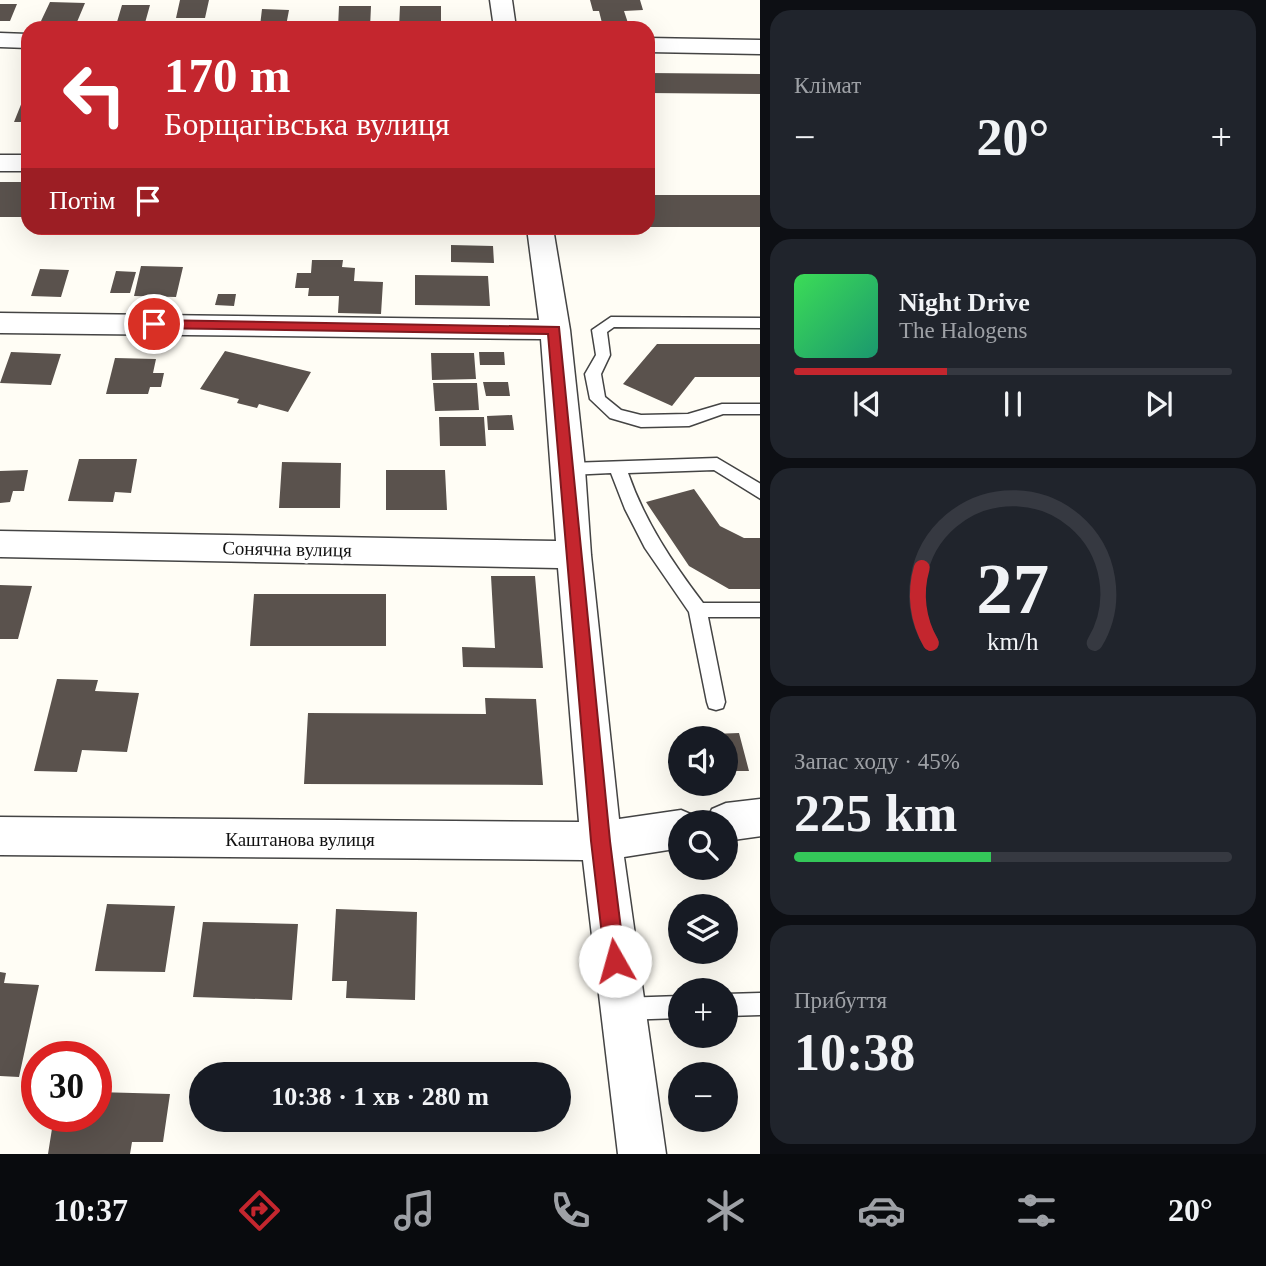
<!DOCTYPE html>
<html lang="uk">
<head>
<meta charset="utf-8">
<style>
  body { margin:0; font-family:"Times New Roman",serif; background:#20242c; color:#f1f3f6; height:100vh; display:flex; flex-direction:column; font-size:26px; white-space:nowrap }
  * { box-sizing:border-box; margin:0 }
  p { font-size:23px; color:#9ea1a6 }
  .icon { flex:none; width:38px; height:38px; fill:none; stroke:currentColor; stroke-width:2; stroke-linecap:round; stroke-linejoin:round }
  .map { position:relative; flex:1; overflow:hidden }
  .drawer { display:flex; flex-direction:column; gap:10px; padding:10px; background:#0d0f14; width:506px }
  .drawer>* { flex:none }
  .banner { position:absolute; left:21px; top:21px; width:634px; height:214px; border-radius:21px; box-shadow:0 7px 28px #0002; background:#c4262e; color:#fff; overflow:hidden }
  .tools { position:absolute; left:668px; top:726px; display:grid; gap:14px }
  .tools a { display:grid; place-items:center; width:70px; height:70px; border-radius:50%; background:#171b24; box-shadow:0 7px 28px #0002; font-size:35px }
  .speed { position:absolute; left:21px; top:1041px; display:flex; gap:14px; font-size:35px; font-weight:700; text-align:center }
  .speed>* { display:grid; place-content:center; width:91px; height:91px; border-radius:50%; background:#171b24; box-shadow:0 7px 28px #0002; line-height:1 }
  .speed .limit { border:10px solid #d22; background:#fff; color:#111 }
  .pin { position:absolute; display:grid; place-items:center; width:60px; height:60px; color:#fff; margin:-30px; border:4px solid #fff; border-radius:50%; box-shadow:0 2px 7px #0007 }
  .me { position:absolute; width:77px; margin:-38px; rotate:353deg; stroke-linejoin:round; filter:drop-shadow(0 0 5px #0008) }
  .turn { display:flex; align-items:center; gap:24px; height:147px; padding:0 28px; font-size:32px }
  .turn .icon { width:91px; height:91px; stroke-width:2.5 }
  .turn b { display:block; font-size:49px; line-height:60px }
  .then { display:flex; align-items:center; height:66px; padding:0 28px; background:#0003; gap:14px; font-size:26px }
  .big { font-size:52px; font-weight:700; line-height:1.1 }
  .drawer .card { flex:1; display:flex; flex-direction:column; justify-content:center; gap:10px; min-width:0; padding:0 24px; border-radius:21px; background:#20242c }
  .drawer .dial { align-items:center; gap:0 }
  .dial svg { height:182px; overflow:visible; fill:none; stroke:#363941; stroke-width:7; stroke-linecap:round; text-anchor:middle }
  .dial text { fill:#f1f3f6; stroke:none }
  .song { display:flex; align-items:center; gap:21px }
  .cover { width:84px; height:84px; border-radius:10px; background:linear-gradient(135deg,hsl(130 70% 55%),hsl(160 70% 35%)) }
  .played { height:7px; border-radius:4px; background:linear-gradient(90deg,#c4262e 35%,#363941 35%) }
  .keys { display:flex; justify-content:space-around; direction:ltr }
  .heat { display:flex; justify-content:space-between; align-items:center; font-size:38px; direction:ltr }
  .charge { height:10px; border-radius:5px; background:linear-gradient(90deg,#34c759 45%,#363941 0) }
  .trip { position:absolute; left:189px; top:1062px; width:382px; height:70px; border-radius:35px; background:#171b24; box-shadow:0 7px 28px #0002; font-weight:700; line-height:70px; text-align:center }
  .tab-bar { display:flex; height:112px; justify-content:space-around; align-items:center; background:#090b0e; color:#9ea1a6 }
  .tab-bar .icon { width:49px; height:49px }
  .tab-bar .current { color:#c4262e }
  .tab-bar b { font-size:32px; color:#f1f3f6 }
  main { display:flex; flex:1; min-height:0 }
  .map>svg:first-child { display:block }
</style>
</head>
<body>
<main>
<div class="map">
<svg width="761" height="1154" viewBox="0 0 761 1154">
  <rect width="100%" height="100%" fill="#fffdf5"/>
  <path fill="#5a524d" d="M180,0H209L205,18H176Z
    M590,0H640L643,10L624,11L628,23H602L599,11H593Z
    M50,2L85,3L77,22L41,21Z
    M0,4H17L10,21H0Z
    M122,5H150L145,23L117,22Z
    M339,6H371L370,28H338Z
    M400,6H441V28H399Z
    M262,9L289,10L286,26H260Z
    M555,22H589L591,28H556Z
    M648,73L761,74V94L648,93Z
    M22,102H28V122H14Z
    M0,182H28V217H0Z
    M648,195H761V227H648Z
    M451,245L493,246L494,263L451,262Z
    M312,260H343L342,267L355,268L354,281L383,282L381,314L338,313L339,296H308L309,288H295L297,273H311Z
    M141,266L183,267L176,297L134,296Z
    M40,269L69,270L61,297L31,296Z
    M116,271L136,272L130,293H110Z
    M415,275L488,276L490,306L415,305Z
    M218,294H236L234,306L215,305Z
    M657,344H761V377H695L672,406L623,384Z
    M225,351L311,372L288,412L259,404L257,408L237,403L239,399L200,389Z
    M11,352L61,354L51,385L0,383Z
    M479,352H504L505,365H480Z
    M431,353H474L476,379L432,380Z
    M115,358L156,359L153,373H164L161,387H150L148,394H106Z
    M483,382H508L510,396H486Z
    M433,383H477L479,410L435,411Z
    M512,415L514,430H488L487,416Z
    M439,417H484L486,446H440Z
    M79,459H137L131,493L115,492L113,502L68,501Z
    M282,462L341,463L340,508H279Z
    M28,470L24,491H13L10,502L0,503V471Z
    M386,470H445L447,510H386Z
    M694,489L720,526L744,538H761V589H729L689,566L646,502Z
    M491,576H535L543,668L463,667L462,647L495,648Z
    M0,585L32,586L18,639H0Z
    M254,594H386V646H250Z
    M57,679L98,680L95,691L139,693L127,752L82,750L77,772L34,771Z
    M485,698L536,699L543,785L304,784L308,713L486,714Z
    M739,733L749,771H726V738H687L686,735Z
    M107,904L175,906L165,972L95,971Z
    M336,909L417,912L415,1000L346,998L347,981H332Z
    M203,922L298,924L292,1000L193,997Z
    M0,972L6,973L4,983L39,985L19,1077L0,1076Z
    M96,1092L170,1094L163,1142H132L130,1154H48L54,1116H96Z"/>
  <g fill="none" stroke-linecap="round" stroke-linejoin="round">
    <defs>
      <path id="lane" d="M611,317L761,318V328L614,327L607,332L610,355L601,374L605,397L621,410L641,415L688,414L722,404H761V414H723L689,426L641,427L610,418L590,399L585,374L596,355L592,330Z
        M717,458L761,484V499L714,470L628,473C645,522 672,562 703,603H761V617H708L725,702L723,708L716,710L709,708L707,702L689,612L645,548L625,509L611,473L569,475L561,469L569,463Z
        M761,993V1015L726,1016V994Z
        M681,996V1018L621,1020L613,1017L610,1009L613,1001L621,998Z"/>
      <path id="street" d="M490,0H512L516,28H494Z
        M0,33L28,34V48L0,47Z
        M648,38L761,40V54L648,52Z
        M0,155H28V171H0Z
        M527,228H553L570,330L585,469L591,555L619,819L681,810L695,816L699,822H681V848L624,857L666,1154H618L583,860L0,855V817L579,822L558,568L0,557V531L556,541L541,339L0,333V313L539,320Z
        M761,799V836L726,841V822H706L712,809L726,803Z"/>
    </defs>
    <use href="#lane" stroke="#444" stroke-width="3"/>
    <use href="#street" stroke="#444" stroke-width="3"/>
    <use href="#lane" fill="#fff" fill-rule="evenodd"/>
    <use href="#street" fill="#fff" fill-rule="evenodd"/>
  </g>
  <path fill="#c4262e" stroke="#7f191e" stroke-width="2" d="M154,320L559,327L610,841L625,961L623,968L615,970L608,968L605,961L591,841L548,334L149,328L147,324Z"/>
  <g text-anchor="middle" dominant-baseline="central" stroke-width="7" stroke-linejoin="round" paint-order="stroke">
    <g font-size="19" fill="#111" stroke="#fff">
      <text transform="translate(287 549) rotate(1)">Сонячна вулиця</text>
      <text x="300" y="839">Каштанова вулиця</text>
    </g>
  </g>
</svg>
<div class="tools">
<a><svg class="icon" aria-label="sound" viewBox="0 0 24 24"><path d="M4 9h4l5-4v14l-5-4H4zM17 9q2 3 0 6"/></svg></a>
<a><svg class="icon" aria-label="search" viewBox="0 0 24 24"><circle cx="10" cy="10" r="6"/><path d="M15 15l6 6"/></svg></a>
<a><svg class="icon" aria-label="layers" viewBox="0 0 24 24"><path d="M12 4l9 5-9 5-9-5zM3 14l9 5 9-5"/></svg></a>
<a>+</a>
<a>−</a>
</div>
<div class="speed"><div class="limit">30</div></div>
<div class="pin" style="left:154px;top:324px;background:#d93025"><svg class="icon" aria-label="arrive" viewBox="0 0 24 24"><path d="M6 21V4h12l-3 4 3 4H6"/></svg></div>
<svg class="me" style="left:615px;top:961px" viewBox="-20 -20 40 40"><circle r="19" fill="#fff"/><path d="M0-13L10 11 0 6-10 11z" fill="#c4262e"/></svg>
<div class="trip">10:38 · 1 хв · 280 m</div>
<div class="banner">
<div class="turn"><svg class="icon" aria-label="left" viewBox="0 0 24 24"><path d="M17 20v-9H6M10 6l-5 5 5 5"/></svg><div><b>170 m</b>Борщагівська вулиця</div></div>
<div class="then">Потім<svg class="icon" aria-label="arrive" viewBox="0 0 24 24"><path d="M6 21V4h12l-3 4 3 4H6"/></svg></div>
</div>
</div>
<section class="drawer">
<div class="card"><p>Клімат</p>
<div class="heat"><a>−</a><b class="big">20°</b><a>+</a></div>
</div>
<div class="card">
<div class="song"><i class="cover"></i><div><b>Night Drive</b><p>The Halogens</p></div></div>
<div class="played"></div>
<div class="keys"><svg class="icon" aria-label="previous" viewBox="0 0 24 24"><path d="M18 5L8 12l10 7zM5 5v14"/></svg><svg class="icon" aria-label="pause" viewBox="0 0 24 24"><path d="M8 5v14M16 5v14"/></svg><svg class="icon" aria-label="next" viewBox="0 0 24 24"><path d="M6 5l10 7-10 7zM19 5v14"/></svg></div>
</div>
<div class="card dial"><svg viewBox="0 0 100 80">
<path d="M14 69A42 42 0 1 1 86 69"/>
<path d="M14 69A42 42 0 0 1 10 36" stroke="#c4262e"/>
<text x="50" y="56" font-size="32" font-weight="700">27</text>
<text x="50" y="72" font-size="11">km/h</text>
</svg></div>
<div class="card"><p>Запас ходу · 45%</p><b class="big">225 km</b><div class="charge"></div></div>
<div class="card"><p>Прибуття</p><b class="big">10:38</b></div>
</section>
</main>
<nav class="tab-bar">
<b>10:37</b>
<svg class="icon current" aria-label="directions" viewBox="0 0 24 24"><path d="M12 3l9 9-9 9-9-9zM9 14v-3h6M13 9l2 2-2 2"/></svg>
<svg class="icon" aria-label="music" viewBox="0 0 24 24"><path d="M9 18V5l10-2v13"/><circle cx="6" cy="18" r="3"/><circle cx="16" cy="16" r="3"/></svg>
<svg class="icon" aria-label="phone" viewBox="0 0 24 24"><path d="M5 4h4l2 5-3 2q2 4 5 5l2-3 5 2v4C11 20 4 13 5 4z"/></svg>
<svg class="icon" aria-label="climate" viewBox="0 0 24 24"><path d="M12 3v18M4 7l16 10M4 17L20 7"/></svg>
<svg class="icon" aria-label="car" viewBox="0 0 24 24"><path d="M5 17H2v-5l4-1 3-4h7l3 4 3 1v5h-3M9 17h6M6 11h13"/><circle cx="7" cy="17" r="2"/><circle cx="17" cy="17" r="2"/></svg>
<svg class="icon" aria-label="filters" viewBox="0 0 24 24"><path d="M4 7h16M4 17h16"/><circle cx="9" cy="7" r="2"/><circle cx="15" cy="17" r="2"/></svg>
<b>20°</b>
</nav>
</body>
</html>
